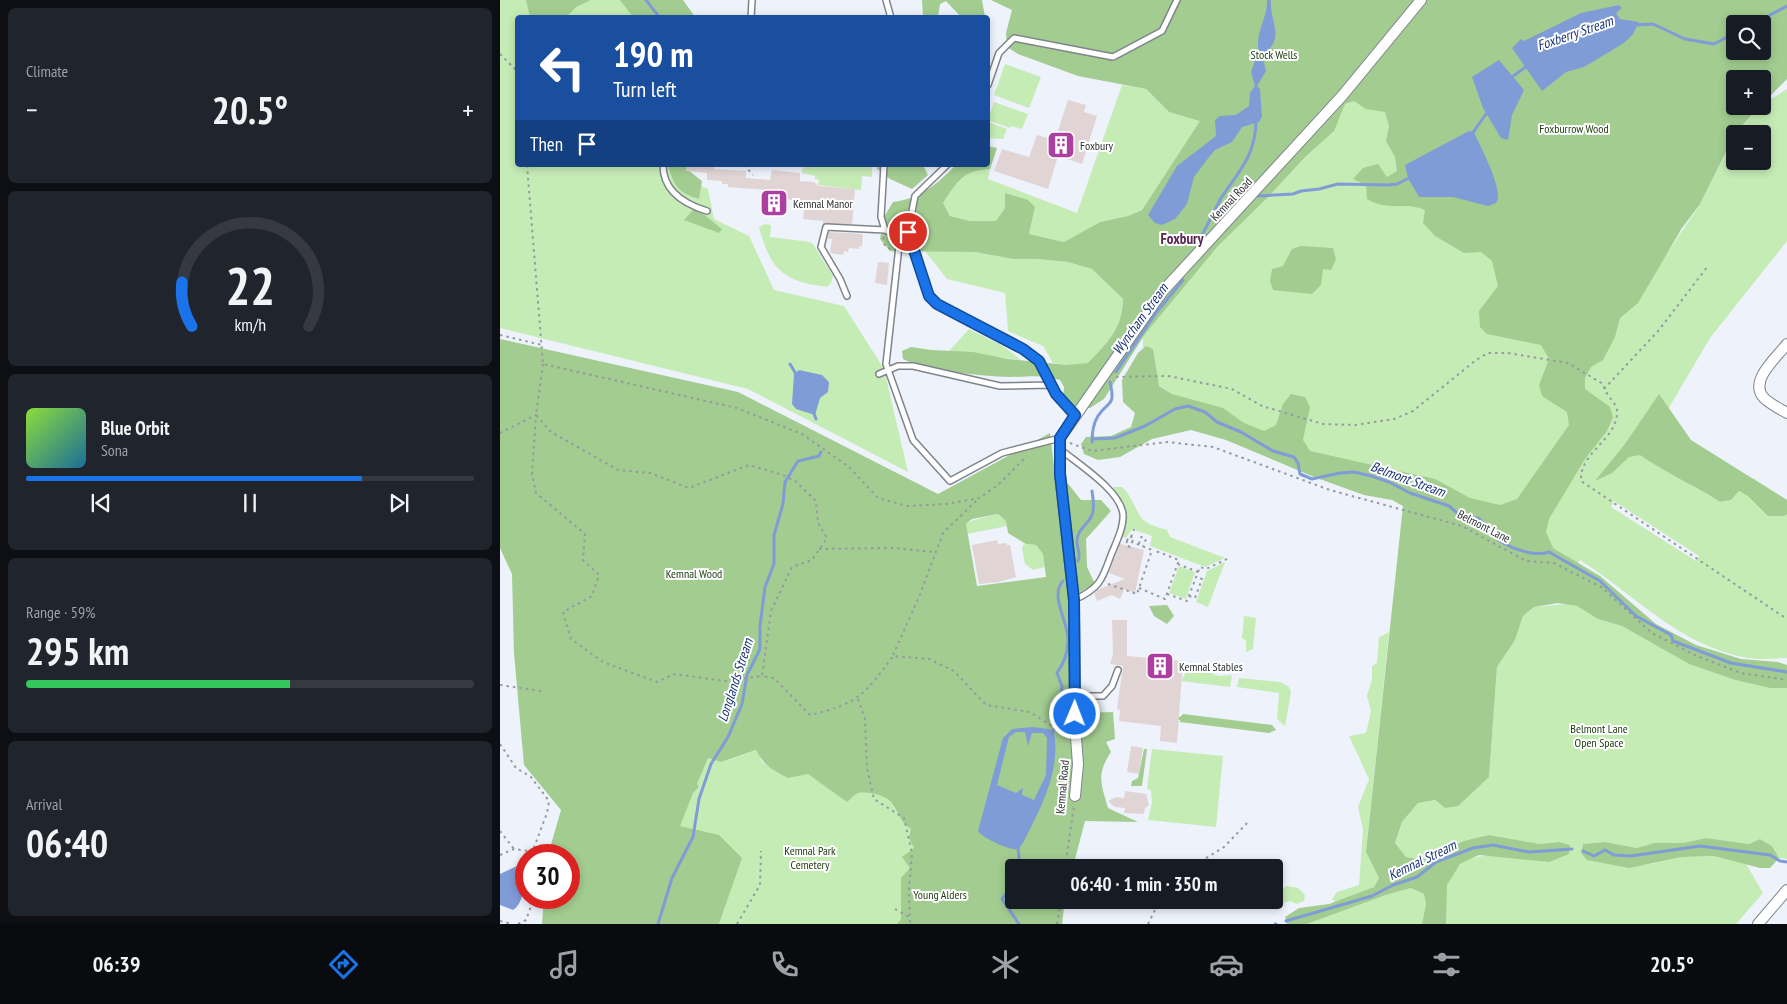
<!DOCTYPE html>
<html lang="en">
<head>
<meta charset="utf-8">
<style>
  body { margin:0; font-family:"PT Sans Narrow",sans-serif; background:#20242c; color:#f1f3f6; height:100vh; display:flex; flex-direction:column; font-size:19px; white-space:nowrap }
  * { box-sizing:border-box; margin:0 }
  p { font-size:16px; color:#9ea1a6 }
  .icon { flex:none; width:28px; height:28px; fill:none; stroke:currentColor; stroke-width:2; stroke-linecap:round; stroke-linejoin:round }
  .map { position:relative; flex:1; overflow:hidden }
  .sheet { display:flex; flex-direction:column; gap:8px; padding:8px; background:#0d0f14; width:500px }
  .sheet>* { flex:none }
  .guide { position:absolute; left:15px; top:15px; width:475px; height:152px; border-radius:5px; box-shadow:0 2px 8px #0003; background:#1a4fa0; color:#fff; overflow:hidden }
  .tools { position:absolute; left:1226px; top:15px; display:grid; gap:10px }
  .tools a { display:grid; place-items:center; width:45px; height:45px; border-radius:5px; background:#171b24; box-shadow:0 2px 8px #0003; font-size:25px }
  .speed { position:absolute; left:15px; top:844px; display:flex; gap:10px; font-size:25px; font-weight:700; text-align:center }
  .speed>* { display:grid; place-content:center; width:65px; height:65px; border-radius:50%; background:#171b24; box-shadow:0 2px 8px #0003; line-height:1 }
  .speed .limit { border:8px solid #d22; background:#fff; color:#111 }
  .pin { position:absolute; display:grid; place-items:center; width:42px; height:42px; color:#fff; margin:-21px; border:2px solid #fff; border-radius:50%; box-shadow:0 1px 5px #0007 }
  .me { position:absolute; width:55px; margin:-28px; rotate:1deg; stroke-linejoin:round; filter:drop-shadow(0 0 4px #0008) }
  .turn { display:flex; align-items:center; gap:18px; height:105px; padding:0 15px; font-size:22px }
  .turn .icon { width:65px; height:65px; stroke-width:2.5 }
  .turn b { display:block; font-size:35px; line-height:42px }
  .then { display:flex; align-items:center; height:48px; padding:0 15px; background:#0003; gap:10px; font-size:19px }
  .big { font-size:38px; font-weight:700; line-height:1.1 }
  .sheet .widget { flex:1; display:flex; flex-direction:column; justify-content:center; gap:8px; min-width:0; padding:0 18px; border-radius:8px; background:#20242c }
  .sheet .dial { align-items:center; gap:0 }
  .dial svg { height:130px; overflow:visible; fill:none; stroke:#363941; stroke-width:7; stroke-linecap:round; text-anchor:middle }
  .dial text { fill:#f1f3f6; stroke:none }
  .song { display:flex; align-items:center; gap:15px }
  .cover { width:60px; height:60px; border-radius:8px; background:linear-gradient(135deg,hsl(90 70% 55%),hsl(200 70% 35%)) }
  .played { height:5px; border-radius:2px; background:linear-gradient(90deg,#1a73e8 75%,#363941 75%) }
  .keys { display:flex; justify-content:space-around; direction:ltr }
  .heat { display:flex; justify-content:space-between; align-items:center; font-size:28px; direction:ltr }
  .charge { height:8px; border-radius:4px; background:linear-gradient(90deg,#34c759 59%,#363941 0) }
  .trip { position:absolute; left:505px; top:859px; width:278px; height:50px; border-radius:5px; background:#171b24; box-shadow:0 2px 8px #0003; font-weight:700; line-height:50px; text-align:center }
  .tabs { display:flex; height:80px; justify-content:space-around; align-items:center; background:#090b0e; color:#9ea1a6 }
  .tabs .icon { width:35px; height:35px }
  .tabs .current { color:#1a73e8 }
  .tabs b { font-size:22px; color:#f1f3f6 }
  main { display:flex; flex:1; min-height:0 }
  .map>svg:first-child { display:block }
</style>
</head>
<body>
<main>
<section class="sheet">
<div class="widget"><p>Climate</p>
<div class="heat"><a>−</a><b class="big">20.5°</b><a>+</a></div>
</div>
<div class="widget dial"><svg viewBox="0 0 100 80">
<path d="M14 69A42 42 0 1 1 86 69"/>
<path d="M14 69A42 42 0 0 1 8 42" stroke="#1a73e8"/>
<text x="50" y="56" font-size="32" font-weight="700">22</text>
<text x="50" y="72" font-size="11">km/h</text>
</svg></div>
<div class="widget">
<div class="song"><i class="cover"></i><div><b>Blue Orbit</b><p>Sona</p></div></div>
<div class="played"></div>
<div class="keys"><svg class="icon" aria-label="previous" viewBox="0 0 24 24"><path d="M18 5L8 12l10 7zM5 5v14"/></svg><svg class="icon" aria-label="pause" viewBox="0 0 24 24"><path d="M8 5v14M16 5v14"/></svg><svg class="icon" aria-label="next" viewBox="0 0 24 24"><path d="M6 5l10 7-10 7zM19 5v14"/></svg></div>
</div>
<div class="widget"><p>Range · 59%</p><b class="big">295 km</b><div class="charge"></div></div>
<div class="widget"><p>Arrival</p><b class="big">06:40</b></div>
</section>
<div class="map">
<svg width="1287" height="924" viewBox="0 0 1287 924">
  <rect width="100%" height="100%" fill="#edf2fb"/>
  <path fill="#c6ecb5" fill-rule="evenodd" d="M0,0H165L166,17L18,18V165H180L181,178L208,189L214,219L249,236L274,290L344,306L384,369L408,472L248,389L0,328Z
    M505,64L541,77L529,108L494,95Z
    M622,85L646,89L669,112L701,120L642,210L628,216L600,222L564,242L529,234L535,207L505,208L496,221H470L450,216L443,203C458,181 462,171 490,169L488,179L577,213Z
    M1287,89V241L1210,338L1141,455L1220,502L1231,500L1239,491L1242,493L1253,478L1287,500V658C1275,658 1261,660 1248,658C1181,647 1135,595 1080,560L1067,581L963,501L701,425L668,391L659,386L644,367L641,297L849,99L936,115L1164,258L1200,204L1235,135V161H1262V134H1236L1256,109ZM1114,501L1199,556L1196,561L1111,507Z
    M494,102L528,114L522,129L511,126L510,128L488,120Z
    M488,122L507,129L503,139L488,138Z
    M303,165H372V177L362,176L361,190L318,185L319,180L315,179V176L302,173Z
    M265,224L271,225L270,237L310,242L313,244L333,276L331,283L327,287C283,281 271,271 259,227Z
    M424,250L475,252L513,259H538L568,262L592,269L623,299C622,321 612,353 589,363C579,367 564,365 553,363L543,346L508,331L505,293L447,279Z
    M469,329L503,346L521,360L449,351Z
    M614,487H622L626,491C643,516 634,521 667,530L670,537L725,558L705,567L650,546L652,536L632,529L626,538L620,536C625,518 626,506 613,490Z
    M498,514L506,521L507,526L467,534L466,524C475,518 488,517 498,514Z
    M524,544L536,545L543,554L545,567L533,570L525,564L522,548Z
    M725,562L708,607L696,602L707,571Z
    M679,566L695,572L686,599L669,593Z
    M1066,604L1077,606L1098,619L1122,626L1189,664L1235,680L1270,688H1287V859L1279,858L1272,846L1260,839L1249,844L1206,838L1183,843H1154L1137,848L1105,842L1083,844L1081,853L1146,865L1182,857L1214,856L1246,864L1263,893L1236,924H946C947,912 944,897 947,885C959,841 1016,858 1049,862L1059,842L1040,844L989,835L945,849L922,860L906,857L895,843L902,822L918,803L935,800L945,808L989,777L997,667L1015,640L1023,616L1034,607Z
    M744,616L756,618L753,649L746,652V641L742,638Z
    M889,632L866,852L879,878L874,887L836,902L832,899L837,892L859,885L863,830L858,807L869,779L849,736L866,733L871,711L867,696L872,679V666L877,663L879,637Z
    M701,669L719,676L732,675L730,687L681,681L686,672L694,673Z
    M739,678L780,682L789,687L791,692L785,726L777,719L779,693L737,687Z
    M652,749L723,756L716,827L648,820L652,802L651,791L647,788Z
    M257,750L262,762L288,778L308,773L347,802C350,800 353,796 356,794C364,790 384,795 390,801C400,812 398,821 411,829L414,849L401,924H219L241,858L164,823L199,787L186,773L200,756L222,762Z
    M786,886L798,888L805,895L804,901L797,904L790,901L776,905L772,900H774V896Z
    M911,888L924,894L926,904L922,924H807L886,895Z"/>
  <path fill="#a2cc90" fill-rule="evenodd" d="M26,0H91L76,7L65,18L30,17Z
    M120,0H183L195,17H133Z
    M422,0H482L485,17H461L446,1L440,4L438,17H423Z
    M491,0H1287V79L1263,103L1262,79H1235V106H1259L1235,134L1200,204L1182,228L1138,303L1120,318L1115,337L1103,360L1091,367L1085,378V389L1110,407L1113,417L1107,431L1085,459L1049,519L1046,532L1053,548L1100,576L1156,624L1196,645L1241,659L1278,662L1287,665V688H1270L1235,680L1189,664L1122,626L1098,619L1077,606L1058,603L1034,607L1023,616L1015,640L997,667L989,777L958,806L945,808L935,800L918,803L902,822L895,843L906,857L922,860L964,841L989,835L1040,844L1059,842L1070,845L1069,854L1049,862L979,855L960,864L947,885L946,924H922L926,904L924,894L911,888L886,895L807,924H787L785,917L799,908L829,904L874,887L879,878L866,852L903,506L892,500L864,495L814,477L726,440L691,430L652,439L620,457L598,460L584,454L581,444L586,437L611,436L631,427L635,413L623,402L622,380L638,353L646,346L653,349L659,386L672,394L723,408L744,423L764,431L776,425L783,404L791,394L805,397L810,407L803,440L810,451L935,479L970,498L1000,505L1017,499L1069,425L1067,412L1042,396L1039,385L1049,359L1041,345L987,334L980,327L979,311L998,286L992,261L981,252L964,253L935,236L923,223L925,210C905,201 889,212 867,199L866,185L853,179L863,168L878,164L887,177L897,171L895,157L886,141L889,126L885,112L866,109L854,101L845,104L834,131L805,157L766,199L718,246L645,334L604,399L590,408L573,405L563,400L564,387L560,380C538,374 531,377 510,377C481,376 427,371 403,359L402,351L411,347L431,350L473,352L508,359L567,365L588,363C608,342 622,330 623,299L592,269L568,262L538,259H513L475,252L390,251L380,239L384,217L393,202C420,199 437,184 456,165H488V146L497,148L490,169C462,171 458,181 443,203L450,216L470,221H496L505,208V193L528,200L535,207L529,234L564,242L600,222L628,216L642,210L700,121L669,112L646,89L578,76L518,54L507,47L506,33L512,10ZM1235,24H1262V51H1235Z
    M168,165H188V170L202,181L199,199C177,192 174,186 168,165Z
    M377,165H423L428,175L412,189L390,179L377,169Z
    M193,210L202,213L222,229L219,233L184,220Z
    M801,246L833,248L836,259L831,270L823,269L821,285L812,294L773,290L770,281L772,269L783,266L792,249Z
    M0,339L238,392L438,494L550,433L554,466L581,500H601L611,511L586,539L587,567L595,584L569,598L580,713L613,712L615,739L606,742L611,752C596,775 601,783 608,808L638,822L585,821L573,867L514,868V900H565L562,924H397L401,919V878L410,868L402,857L414,848L409,838L411,829C398,821 400,812 390,801C384,795 364,790 356,794C353,796 350,800 347,802L308,774L288,778C273,770 264,766 256,750L221,762L208,758L197,784L199,787L193,793L180,826L219,835L242,858L219,924H42L44,898H69V855H48L61,810L24,765L14,653L12,574L0,548ZM498,514L506,521L508,533L526,544L536,545L543,554L546,577L477,586L466,524L472,519Z
    M1159,394L1191,440L1287,500V514L1284,516H1268L1248,496L1239,491L1231,500L1220,502C1194,485 1166,473 1140,455L1129,457L1112,473L1095,481L1125,444Z
    M667,605L674,616L667,624L654,616L649,606Z
    M639,712L680,717L683,714L772,725L776,730L769,733L680,722V720L639,715Z
    M644,749H647L642,786H631L632,781L638,778Z
    M1206,838L1249,844L1260,839L1272,846L1279,858L1270,868H1260L1214,856L1182,857L1129,868L1087,860L1081,853L1083,844L1105,842L1137,848L1154,843H1183Z"/>
  <path fill="#7f9cd7" fill-rule="evenodd" d="M767,0H771C769,22 787,39 762,55L766,71L757,86L760,89L762,117L759,122L742,127L732,142L715,150L709,157L694,177L687,204L675,219L662,225L655,223L648,215L677,166L716,136L715,120L720,116L736,115L749,106L750,93L755,86L751,72L757,55L759,54C754,32 768,19 767,0Z
    M1119,5L1122,8L1116,13L1120,19L1139,22L1133,34L1124,43L1084,67L1066,72L1042,91L1012,48L1021,39L1024,41L1081,13Z
    M999,60L1024,90L1012,115L1008,140L1001,138L983,108L972,77Z
    M969,131L974,132C980,146 1005,192 996,203L988,206L953,197H919L908,178L905,165Z
    M299,370L322,375L329,382L328,392L320,398L315,415L296,409L292,404L294,374Z
    M533,727L549,729L554,732C561,772 540,809 523,843C521,845 520,848 517,849C510,851 481,837 478,831L503,738L512,729ZM516,732H525L528,746L532,733H543L547,738L546,775L534,800L522,795L523,788L516,793L497,785L509,737Z
    M17,866L24,869C27,880 23,905 13,910L0,905V874Z"/>
  <g fill="none" stroke-linecap="round" stroke-linejoin="round">
    <path stroke="#7f9cd7" stroke-width="3" d="M146,0L160,18
      M1253,24L1287,6
      M1135,25L1153,24L1185,39L1214,44L1235,33
      M1012,77L1027,66
      M972,134L988,111
      M759,196L793,194L801,191L819,189L838,184L888,185L897,184L911,177
      M719,201C738,172 756,157 756,119
      M697,245L720,200
      M290,364L296,374
      M616,372L656,313L683,280
      M313,411L316,419
      M592,439L615,438L645,426L675,409L688,406L705,412L717,422L741,432L773,451L794,457L798,463L800,474L812,479L840,473L854,472L871,476L889,482L910,493L949,506L963,518H978C986,525 992,534 1000,541C1012,549 1036,557 1049,552L1100,581L1136,616L1171,635L1173,641L1231,663L1287,672
      M592,442C592,433 593,424 598,416C608,400 616,408 610,382
      M578,561C581,552 577,550 577,542C576,530 589,524 592,515C595,507 593,499 592,491
      M552,734L558,718L562,686L557,673C564,663 568,654 568,641C569,622 549,596 563,581
      M518,847L520,868
      M1083,851L1094,856L1105,850L1114,855L1131,856L1200,846L1270,855L1280,861L1287,862
      M514,890H509L502,899L519,924
      M786,921L872,896L893,885L917,877L936,862L973,848L993,845L1029,852L1072,849
      M158,924L172,878L193,837L199,799L211,764L228,737L242,704L247,675L260,649V626L265,587L274,564V535L283,504L285,482L298,461L319,456L321,452
      M775,924H776"/>
  </g>
  <path fill="#e0d5d4" d="M568,100L586,105L584,112L597,116L582,164L558,156L548,189L494,171L502,149L529,157L537,135L555,140Z
    M187,165H215L214,169L246,171V178L270,180L272,170L300,173V181L314,182L318,186L355,189L352,224H323V221L303,219L305,201L282,199L279,215L266,214L267,190L228,187V184H222V181L207,180V173L186,171Z
    M329,232L363,234L362,247L359,246V249L349,248L348,252L344,251L343,255L330,253L332,239H328Z
    M378,262L389,263L387,285L375,283Z
    M497,540L498,544L506,543L507,545H510L516,577L499,582L479,584L472,545Z
    M620,544L644,550L635,593L624,589L620,599L612,595L597,601L594,593L599,589L625,579L609,573Z
    M612,620H627V656L683,661L677,743L660,741L661,726L619,721L620,710L617,709L623,666L610,664L613,655Z
    M631,746L643,748L639,774L627,772Z
    M625,791L646,794L649,805L645,808L644,814L624,813L625,808L615,807L608,801L616,797L624,798Z"/>
  <g fill="none" stroke-linecap="round" stroke-linejoin="round">
    <defs>
      <path id="service" d="M386,0L391,18
        M251,18L252,0
        M488,85L499,53L514,38L613,57L662,31L677,0
        M163,165C163,191 184,204 207,211
        M384,165L381,217L385,230
        M447,165L415,196L408,232L429,296L437,304L523,349L539,361L556,394L575,415
        M347,296L340,279L321,247L326,227L385,230L400,237L386,364L413,440L450,481L502,453L560,438
        M379,374L398,366H413L500,386L550,385
        M560,449C578,464 620,490 623,514C624,527 616,543 611,555C602,580 600,588 574,600
        M576,696H603L612,686L618,670"/>
      <path id="minor" d="M1287,344C1277,357 1248,381 1264,398C1270,404 1280,409 1287,413
        M575,796L578,764L575,724L574,600L560,474V438L662,292L842,96L921,0
        M1258,924L1287,890"/>
    </defs>
    <use href="#service" stroke="#7f848c" stroke-width="8"/>
    <use href="#minor" stroke="#7f848c" stroke-width="12"/>
    <path stroke="#9699a0" stroke-width="2" stroke-dasharray="2.5 4" stroke-linecap="butt" d="M0,54L18,72
      M27,165L43,364L237,408L302,434L349,467L378,498L407,506L446,504L479,498L498,485L527,456
      M244,165L253,175
      M383,237L385,246L390,249
      M0,335L42,345
      M43,364L36,415L51,432L118,470L150,473L189,488L249,465L283,475L295,481L316,501L318,523L327,538L312,560L292,567L271,611L262,676L274,678L310,715C357,704 365,695 393,656L429,659L454,671L486,705L530,712L558,730L565,738
      M616,377L668,376L732,389L762,406L823,424L855,425L894,419L913,411L976,360L988,353H1008L1068,363L1103,384C1106,397 1116,402 1117,410C1119,439 1079,452 1081,481L1287,619
      M1104,389L1159,330L1208,266
      M0,433L36,415L32,474L36,493L85,534L83,560L99,575L92,596L63,612L71,639L103,662L157,682L174,674L225,681L262,676
      M570,443L592,451L667,442L713,447L830,490L962,526L1026,561L1054,563L1101,587L1152,633L1197,656L1241,673L1287,680
      M631,537L634,529
      M627,541L629,536L634,538L632,542
      M639,544L641,537L646,539L643,547
      M319,549L394,548L434,552
      M698,572L700,567L706,569L729,558
      M608,584L637,594L652,550L632,542L630,547L626,545L627,541L625,540
      M639,588L665,599L679,560L653,550
      M667,594L687,601L698,572L678,564
      M689,596L695,598L702,579L697,577
      M393,655L419,597L443,533L479,498
      M0,685L41,691
      M358,699L365,719L367,768L374,799L404,818L412,853L409,889L410,924
      M0,744L16,768L31,777L49,801L47,813L32,853
      M0,831L14,849
      M0,855L14,849L29,851L33,855
      M565,868L574,806
      M698,868L703,860L724,847L750,820
      M395,909L409,917
      M0,921L12,924
      M18,924L26,920L34,898
      M237,924L260,885L261,851
      M557,924L561,900
      M648,924L660,900"/>
    <use href="#service" stroke="#fff" stroke-width="5"/>
    <use href="#minor" stroke="#fff" stroke-width="10"/>
  </g>
  <g fill="none" stroke-linecap="round" stroke-linejoin="round">
    <defs>
      <path id="route" d="M408,232L429,296L437,304L523,349L539,361L556,394L575,415L560,438V474L574,600L575,714"/>
    </defs>
    <use href="#route" stroke="#114b97" stroke-width="12"/>
    <use href="#route" stroke="#1a73e8" stroke-width="9"/>
  </g>
  <defs>
    <symbol id="building-square" viewBox="-11 -11 22 22"><rect x="-9" y="-9" width="18" height="18" rx="4" fill="#ab40a0" stroke="#fff"/><path d="M-4-6H4V6H1V3H-1V6H-4ZM-2.5-4.3h1.7v1.8h-1.7ZM.8-4.3h1.7v1.8H.8ZM-2.5-1h1.7V.8h-1.7ZM.8-1h1.7V.8H.8Z" fill="#fff"/></symbol>
  </defs>
  <g fill-rule="evenodd">
    <use href="#building-square" x="545" y="129" width="32" height="32"/>
    <use href="#building-square" x="258" y="187" width="32" height="32"/>
    <use href="#building-square" x="644" y="650" width="32" height="32"/>
  </g>
  <g text-anchor="middle" dominant-baseline="central" stroke-width="4" stroke-linejoin="round" paint-order="stroke">
    <g font-size="12" fill="#1d380e" stroke="#fff">
      <text x="774" y="54">Stock Wells</text>
      <text x="1074" y="128">Foxburrow Wood</text>
      <text x="194" y="573">Kemnal Wood</text>
      <text x="1099" y="728">Belmont Lane<tspan x="1099" dy="14">Open Space</tspan></text>
      <text x="310" y="850">Kemnal Park<tspan x="310" dy="14">Cemetery</tspan></text>
      <text x="440" y="894">Young Alders</text>
    </g>
    <g font-size="12" fill="#2e3033" stroke="#fff" text-anchor="start">
      <text x="580" y="145">Foxbury</text>
      <text x="293" y="203">Kemnal Manor</text>
      <text x="679" y="666">Kemnal Stables</text>
    </g>
    <g font-size="12" fill="#2e3033" stroke="#fff">
      <text transform="translate(731 199) rotate(-47)">Kemnal Road</text>
      <text transform="translate(984 526) rotate(27)">Belmont Lane</text>
      <text transform="translate(562 787) rotate(-85)">Kemnal Road</text>
    </g>
    <g font-size="14" font-style="italic" fill="#173378" stroke="#fff">
      <text transform="translate(1075 33) rotate(-19)">Foxberry Stream</text>
      <text transform="translate(640 319) rotate(-54)">Wyncham Stream</text>
      <text transform="translate(908 479) rotate(20)">Belmont Stream</text>
      <text transform="translate(235 680) rotate(-72)">Longlands Stream</text>
      <text transform="translate(922 860) rotate(-26)">Kemnal Stream</text>
    </g>
    <g font-size="15" font-weight="bold" fill="#592553" stroke="#fff">
      <text x="682" y="238">Foxbury</text>
    </g>
  </g>
</svg>
<div class="tools">
<a><svg class="icon" aria-label="search" viewBox="0 0 24 24"><circle cx="10" cy="10" r="6"/><path d="M15 15l6 6"/></svg></a>
<a>+</a>
<a>−</a>
</div>
<div class="speed"><div class="limit">30</div></div>
<div class="pin" style="left:408px;top:232px;background:#d93025"><svg class="icon" aria-label="arrive" viewBox="0 0 24 24"><path d="M6 21V4h12l-3 4 3 4H6"/></svg></div>
<svg class="me" style="left:575px;top:714px" viewBox="-20 -20 40 40"><circle r="17" fill="#1a73e8" stroke="#fff" stroke-width="3"/><path d="M0-11L8 9 0 5-8 9z" fill="#fff"/></svg>
<div class="trip">06:40 · 1 min · 350 m</div>
<div class="guide">
<div class="turn"><svg class="icon" aria-label="left" viewBox="0 0 24 24"><path d="M17 20v-9H6M10 6l-5 5 5 5"/></svg><div><b>190 m</b>Turn left</div></div>
<div class="then">Then<svg class="icon" aria-label="arrive" viewBox="0 0 24 24"><path d="M6 21V4h12l-3 4 3 4H6"/></svg></div>
</div>
</div>
</main>
<nav class="tabs">
<b>06:39</b>
<svg class="icon current" aria-label="directions" viewBox="0 0 24 24"><path d="M12 3l9 9-9 9-9-9zM9 14v-3h6M13 9l2 2-2 2"/></svg>
<svg class="icon" aria-label="music" viewBox="0 0 24 24"><path d="M9 18V5l10-2v13"/><circle cx="6" cy="18" r="3"/><circle cx="16" cy="16" r="3"/></svg>
<svg class="icon" aria-label="phone" viewBox="0 0 24 24"><path d="M5 4h4l2 5-3 2q2 4 5 5l2-3 5 2v4C11 20 4 13 5 4z"/></svg>
<svg class="icon" aria-label="climate" viewBox="0 0 24 24"><path d="M12 3v18M4 7l16 10M4 17L20 7"/></svg>
<svg class="icon" aria-label="car" viewBox="0 0 24 24"><path d="M5 17H2v-5l4-1 3-4h7l3 4 3 1v5h-3M9 17h6M6 11h13"/><circle cx="7" cy="17" r="2"/><circle cx="17" cy="17" r="2"/></svg>
<svg class="icon" aria-label="filters" viewBox="0 0 24 24"><path d="M4 7h16M4 17h16"/><circle cx="9" cy="7" r="2"/><circle cx="15" cy="17" r="2"/></svg>
<b>20.5°</b>
</nav>
</body>
</html>
